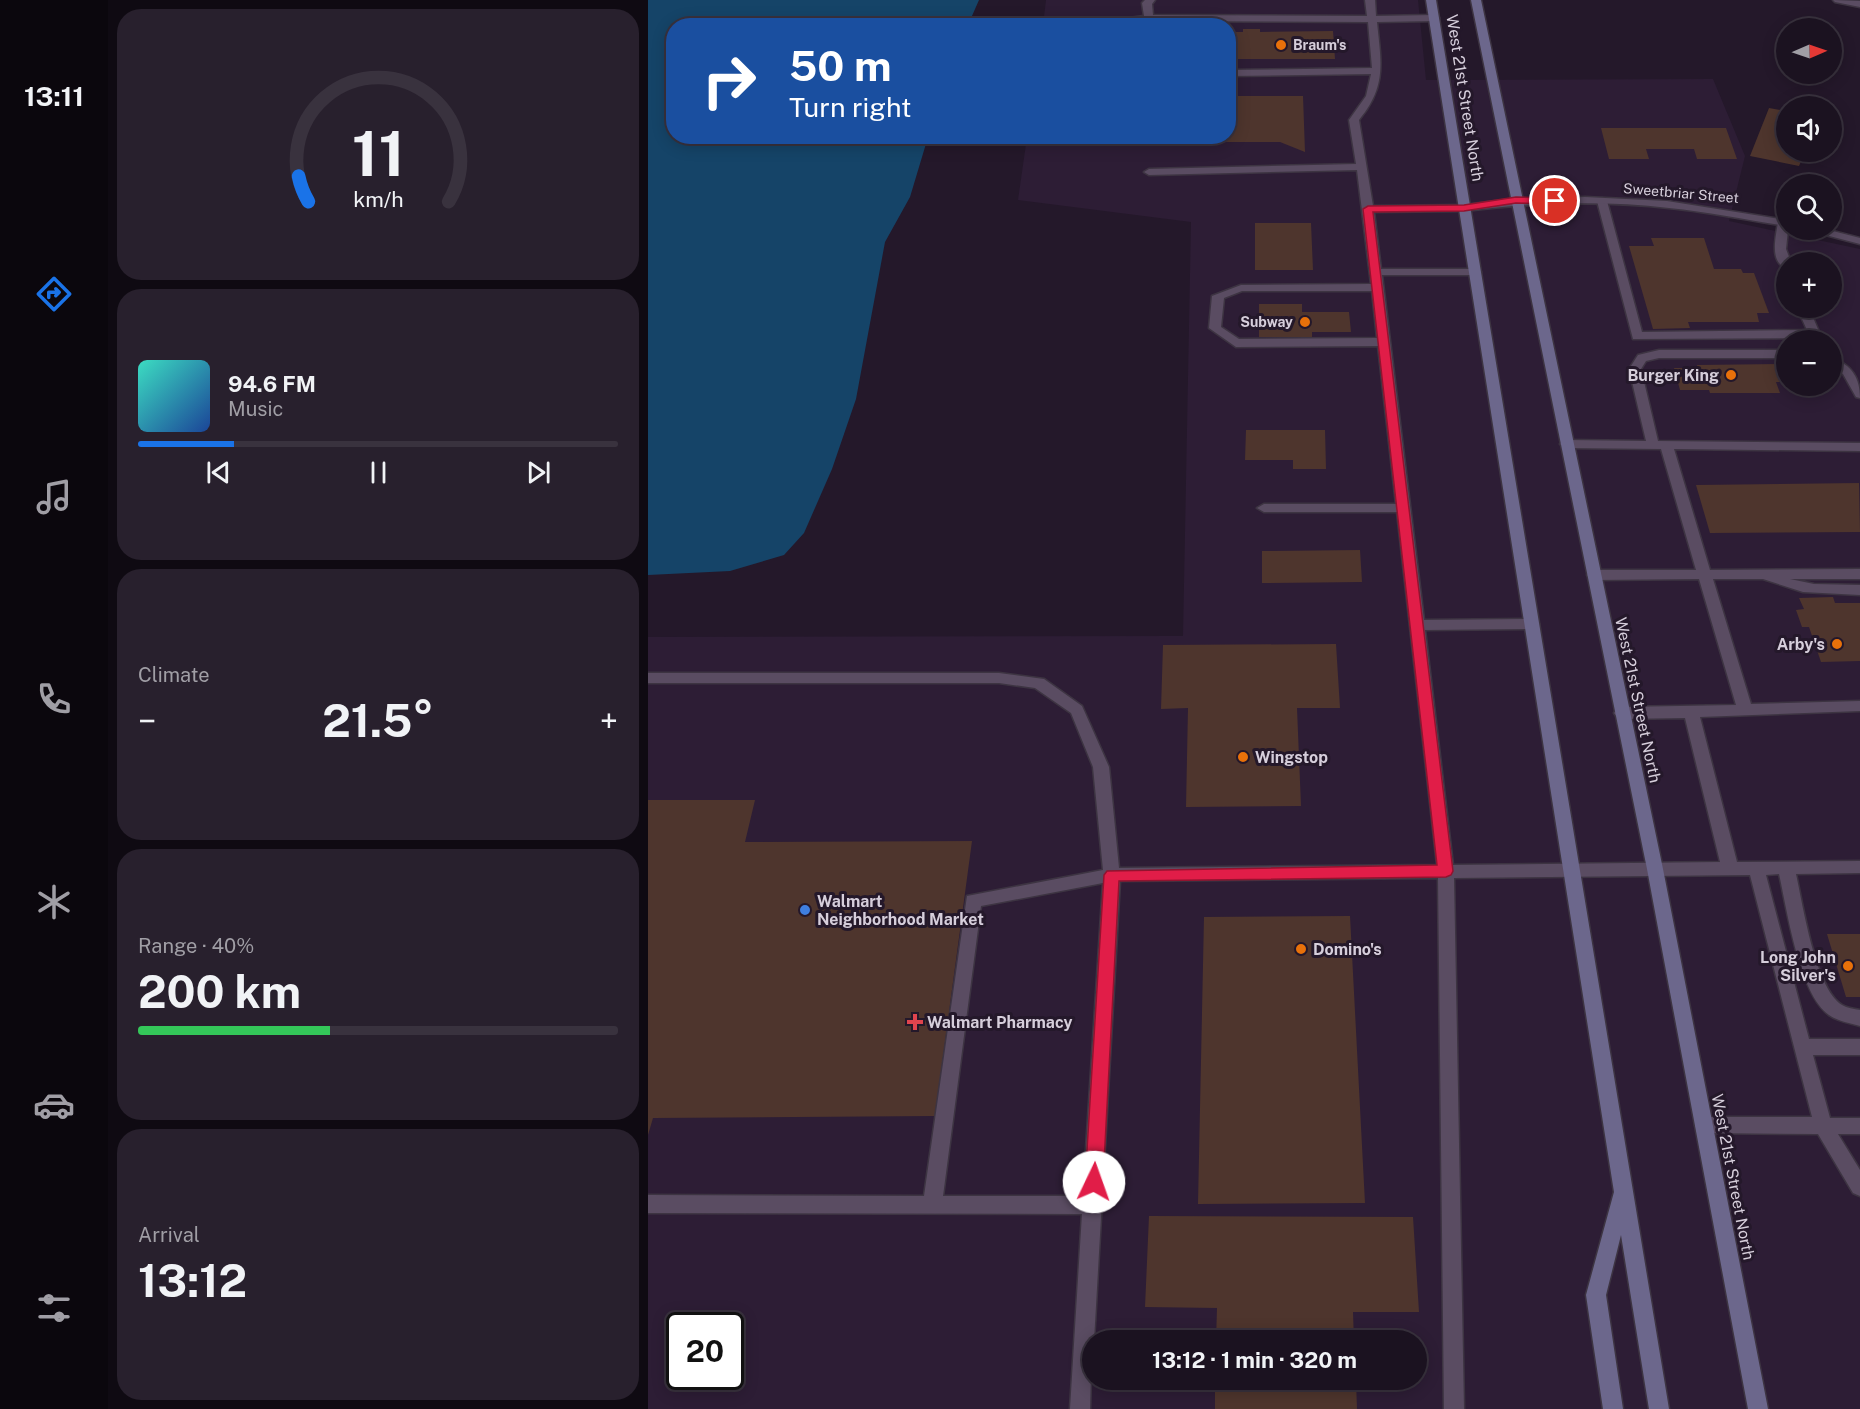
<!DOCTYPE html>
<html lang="en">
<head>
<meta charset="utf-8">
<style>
  body { margin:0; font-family:"Public Sans",sans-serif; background:#28202d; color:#f1f3f6; height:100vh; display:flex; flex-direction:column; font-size:22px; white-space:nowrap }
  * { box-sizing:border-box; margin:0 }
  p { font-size:20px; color:#a09ea5 }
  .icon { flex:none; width:33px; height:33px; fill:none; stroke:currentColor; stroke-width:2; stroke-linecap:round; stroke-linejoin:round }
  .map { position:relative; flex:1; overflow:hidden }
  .details { display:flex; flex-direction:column; gap:9px; padding:9px; background:#0f0a12; width:540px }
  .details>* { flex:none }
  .banner { position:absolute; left:18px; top:18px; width:570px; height:126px; border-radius:24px; box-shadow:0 3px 15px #0003,0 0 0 2px #39323e; background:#1a4fa0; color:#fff; overflow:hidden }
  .needle { width:39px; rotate:88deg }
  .tools { position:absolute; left:1128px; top:18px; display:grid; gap:12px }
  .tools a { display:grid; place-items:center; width:66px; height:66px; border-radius:50%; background:#1b1220; box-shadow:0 3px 15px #0003,0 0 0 2px #39323e; font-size:30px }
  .speed { position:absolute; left:18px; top:1312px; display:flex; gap:12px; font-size:30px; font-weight:700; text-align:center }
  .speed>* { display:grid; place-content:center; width:78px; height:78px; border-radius:50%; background:#1b1220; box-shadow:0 3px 15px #0003,0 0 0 2px #39323e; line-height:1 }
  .speed .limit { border:3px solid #111; border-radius:9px; background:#fff; color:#111 }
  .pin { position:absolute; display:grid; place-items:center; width:51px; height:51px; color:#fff; margin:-26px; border:3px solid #fff; border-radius:50%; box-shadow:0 2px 6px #0007 }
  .me { position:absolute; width:66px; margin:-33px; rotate:3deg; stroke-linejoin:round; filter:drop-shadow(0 0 4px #0008) }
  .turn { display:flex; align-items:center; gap:21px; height:126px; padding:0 24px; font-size:27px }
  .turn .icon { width:78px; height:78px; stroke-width:2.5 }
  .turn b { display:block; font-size:42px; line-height:51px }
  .big { font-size:45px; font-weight:700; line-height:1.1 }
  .details .widget { flex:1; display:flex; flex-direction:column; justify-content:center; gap:9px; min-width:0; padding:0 21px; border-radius:24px; background:#28202d }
  .details .dial { align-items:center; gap:0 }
  .dial svg { height:156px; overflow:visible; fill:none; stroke:#39323e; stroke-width:7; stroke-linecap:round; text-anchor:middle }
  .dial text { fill:#f1f3f6; stroke:none }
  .song { display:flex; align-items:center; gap:18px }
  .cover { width:72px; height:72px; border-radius:9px; background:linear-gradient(135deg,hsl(170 70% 55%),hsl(220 70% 35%)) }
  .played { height:6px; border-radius:3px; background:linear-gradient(90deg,#1a73e8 20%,#39323e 20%) }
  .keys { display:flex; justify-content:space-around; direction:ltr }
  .heat { display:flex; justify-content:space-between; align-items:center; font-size:33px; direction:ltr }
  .charge { height:9px; border-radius:4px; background:linear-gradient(90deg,#34c759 40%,#39323e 0) }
  .trip { position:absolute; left:434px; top:1330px; width:345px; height:60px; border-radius:30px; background:#1b1220; box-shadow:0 3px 15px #0003,0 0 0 2px #39323e; font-weight:700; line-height:60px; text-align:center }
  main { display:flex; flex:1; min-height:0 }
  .tab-bar { display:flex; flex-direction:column; width:108px; justify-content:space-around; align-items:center; background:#0b070d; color:#a09ea5 }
  .tab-bar .icon { width:42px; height:42px }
  .tab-bar .active { color:#1a73e8 }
  .tab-bar b { font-size:27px; color:#f1f3f6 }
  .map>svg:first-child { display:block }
</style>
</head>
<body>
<main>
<nav class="tab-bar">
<b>13:11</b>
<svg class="icon active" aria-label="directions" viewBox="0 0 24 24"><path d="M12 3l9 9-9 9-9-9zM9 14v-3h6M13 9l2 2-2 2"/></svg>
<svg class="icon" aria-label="music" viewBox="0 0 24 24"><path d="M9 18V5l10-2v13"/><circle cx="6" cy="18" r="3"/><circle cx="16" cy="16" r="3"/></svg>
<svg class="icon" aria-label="phone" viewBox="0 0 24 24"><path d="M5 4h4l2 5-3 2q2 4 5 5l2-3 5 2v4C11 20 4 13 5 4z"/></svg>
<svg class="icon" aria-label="climate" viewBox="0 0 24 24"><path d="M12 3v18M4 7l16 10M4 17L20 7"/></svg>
<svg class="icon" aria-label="car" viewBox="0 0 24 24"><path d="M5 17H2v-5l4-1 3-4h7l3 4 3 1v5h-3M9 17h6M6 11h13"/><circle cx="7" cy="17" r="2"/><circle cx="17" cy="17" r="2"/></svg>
<svg class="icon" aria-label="filters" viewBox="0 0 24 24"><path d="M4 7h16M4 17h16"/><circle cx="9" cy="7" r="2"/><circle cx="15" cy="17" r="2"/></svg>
</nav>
<section class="details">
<div class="widget dial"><svg viewBox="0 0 100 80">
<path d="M14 69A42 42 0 1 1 86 69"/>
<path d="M14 69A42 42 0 0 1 9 56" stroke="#1a73e8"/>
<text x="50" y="56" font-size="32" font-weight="700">11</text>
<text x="50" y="72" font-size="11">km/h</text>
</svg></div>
<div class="widget">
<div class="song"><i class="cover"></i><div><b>94.6 FM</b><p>Music</p></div></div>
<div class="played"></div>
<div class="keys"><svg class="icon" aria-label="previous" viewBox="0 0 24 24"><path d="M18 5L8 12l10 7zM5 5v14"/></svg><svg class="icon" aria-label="pause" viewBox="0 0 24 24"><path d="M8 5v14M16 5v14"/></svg><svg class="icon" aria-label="next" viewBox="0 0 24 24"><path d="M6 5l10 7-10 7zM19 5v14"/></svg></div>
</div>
<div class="widget"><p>Climate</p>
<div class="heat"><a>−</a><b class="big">21.5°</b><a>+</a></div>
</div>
<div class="widget"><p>Range · 40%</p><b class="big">200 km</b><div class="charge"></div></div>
<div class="widget"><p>Arrival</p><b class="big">13:12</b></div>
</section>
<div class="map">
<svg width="1212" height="1409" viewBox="0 0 1212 1409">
  <rect width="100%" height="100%" fill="#24182a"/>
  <path fill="#2d1d35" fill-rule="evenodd" d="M398,0H770L778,80L1065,79L1097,156L1081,221L1212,249V1409H0V637L535,636L543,222L370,200L379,137L580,136V26L395,25ZM1138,262H1184V308H1138ZM1138,340H1184V386H1138ZM32,1326H82V1377H32ZM444,1341H768V1380H444Z"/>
  <path fill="#154468" d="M0,0H331L320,25L26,26V136L280,137L262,197L237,242L208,399L184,469L156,533L136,555L82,571L0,575Z"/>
  <path fill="#4e352d" d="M595,29H612V32L685,31L687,59H580V32H595Z
    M580,96H655L657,152L632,142H509V136H580Z
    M1121,108L1138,111V152H1157L1151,166L1102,156Z
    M953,128H1078L1089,159H1049L1046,149H998L1001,159H961Z
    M607,223H663L665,270H607Z
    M1003,238H1056L1066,269H1093L1095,273H1106L1121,313H1109L1111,322H1040L1042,328L1005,329L981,246H1006Z
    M611,304H654V312H701L703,332H664V337H611Z
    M1138,364V382H1128L1132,393H1062L1061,390H1032L1026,368H1050L1049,365Z
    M598,430H677L678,469H645V460H597Z
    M1211,483L1212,532L1062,533L1048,485Z
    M712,550L714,582L614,583V551Z
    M1185,597L1187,603H1212V661L1173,662L1161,627H1154L1148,610L1156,609L1151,598Z
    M688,644L692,708H649L653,806L538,807L540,708L513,709L515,645Z
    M0,800H107L97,842L324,841L287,1116L5,1118L0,1135Z
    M702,916L717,1203L550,1204L556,917Z
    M1179,934H1212V997H1198Z
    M501,1216L765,1217L771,1312H705L706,1341H568L569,1308L497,1307Z
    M567,1380H708L709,1409H567Z"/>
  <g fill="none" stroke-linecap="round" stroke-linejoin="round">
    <defs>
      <path id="service" d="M497,0H507L504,4L505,15L719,16L717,0H727L728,16L786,15L791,18L786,21L729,22C733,63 739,86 711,120L725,206L816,205L821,208L816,211L726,212L733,269H827L833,272L827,275H734L776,620L884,619L891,624L884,629L777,630L805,865L1072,862L1037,718L974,719L969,717L966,713L969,709L974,707L1088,705L1051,579L946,580L939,575L946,570H1048L1013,449L918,448L912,444L918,440L998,441L981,369L990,355L1011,350H1138V358H1011L998,361L993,369L1010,441L1212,443V451L1026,449L1062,570L1212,569V579H1142L1166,584L1212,585V595L1155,592L1115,579H1065L1103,704L1212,701V711L1052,717L1089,862L1212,861V873L1148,874C1155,905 1167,988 1194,1005C1199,1008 1206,1009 1212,1010V1026C1202,1023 1189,1021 1181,1015C1151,994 1139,909 1131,874L1118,875L1161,1039H1212V1055H1165L1182,1118H1212V1134H1190L1212,1170V1196L1205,1193L1170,1134L1056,1133L1049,1131L1047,1125L1049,1119L1056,1117H1164L1102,875L806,878L816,1409H796L790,878L472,881L446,1341H444L442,1409H422L434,1214L0,1213V1195L276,1196L319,896L455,870L445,767L423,713L387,688L351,683H0V673H351L396,679L434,706L461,767L471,868L789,865L749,512H616L609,508L616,504H748L730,346L588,347L561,328L564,296L593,285L723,284L709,170L501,175L496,172L501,169L708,164L701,120L718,96L723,74L580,76V70L724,68L720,22L501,21L460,26L466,20L496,16L494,3ZM594,291H724L729,338L591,339L573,327L576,298ZM455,883L435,1196H295L333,906Z
        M954,198L959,201L994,332L1159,330L1149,308H1161L1172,334L1166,338L985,339L949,201Z
        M1136,219H1138V230H1140L1138,249L1143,262H1138V268C1121,262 1128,236 1130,222Z
        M1184,358C1204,365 1212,378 1212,398L1208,397L1195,374L1184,367Z"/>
      <path id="minor" d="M1185,0L1212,1V7L1187,2Z
        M937,197L1019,201L1138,220V226C1099,220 1061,212 1021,208C953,200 884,203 816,211L811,208L816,205L856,200Z
        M1165,230H1181L1212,238V244L1166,232Z"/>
      <path id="secondary" d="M778,0H788L1021,1409H1001L973,1235L958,1295L975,1409H955L938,1295L966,1192Z
        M823,0H833L1015,869L1120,1409H1100L999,869Z"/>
    </defs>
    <use href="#service" stroke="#3d3442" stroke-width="3"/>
    <use href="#minor" stroke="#3d3442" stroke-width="3"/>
    <use href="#secondary" stroke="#3d3442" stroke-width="3"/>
    <use href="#service" fill="#5a4c62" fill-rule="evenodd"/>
    <use href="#minor" fill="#5a4c62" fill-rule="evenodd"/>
    <use href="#secondary" fill="#6c678c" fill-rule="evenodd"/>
  </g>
  <path fill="#e11d48" stroke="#92132f" stroke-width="1.5" d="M868,197L907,198L912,201L907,204L868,203L816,211L725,212L805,871L803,875L798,877L471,881L455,1182L452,1187L446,1189L440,1187L437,1182L456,875L459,871L789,865L715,209L720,206L816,205Z"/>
  <g fill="#e8710a" stroke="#24182a" stroke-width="2">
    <circle cx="633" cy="45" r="6"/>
    <circle cx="657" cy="322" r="6"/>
    <circle cx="1083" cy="375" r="6"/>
    <circle cx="1189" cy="644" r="6"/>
    <circle cx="595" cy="757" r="6"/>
    <circle cx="653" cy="949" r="6"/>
    <circle cx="1200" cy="966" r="6"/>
  </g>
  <circle fill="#3f7fe0" stroke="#24182a" stroke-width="2" cx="157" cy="910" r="6"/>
  <path fill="#e0444e" stroke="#24182a" stroke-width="2" d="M264 1013h6v6h6v6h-6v6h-6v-6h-6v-6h6z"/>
  <g text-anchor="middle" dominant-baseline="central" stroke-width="6" stroke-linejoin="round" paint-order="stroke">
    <g font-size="14" font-weight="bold" fill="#d6cedb" stroke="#24182a" text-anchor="start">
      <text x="645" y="45">Braum's</text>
      <text x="645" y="322" text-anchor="end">Subway</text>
    </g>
    <g font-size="14" fill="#d6cedb" stroke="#24182a">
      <text transform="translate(1033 193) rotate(5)">Sweetbriar Street</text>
    </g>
    <g font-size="16" fill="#d6cedb" stroke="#24182a">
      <text transform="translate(817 98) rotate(81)">West 21st Street North</text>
      <text transform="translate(990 700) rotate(78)">West 21st Street North</text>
      <text transform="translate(1085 1177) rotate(79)">West 21st Street North</text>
    </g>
    <g font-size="16" font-weight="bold" fill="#d6cedb" stroke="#24182a" text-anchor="start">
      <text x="1071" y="375" text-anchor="end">Burger King</text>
      <text x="1177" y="644" text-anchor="end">Arby's</text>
      <text x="607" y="757">Wingstop</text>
      <text x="169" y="901">Walmart<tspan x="169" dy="18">Neighborhood Market</tspan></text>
      <text x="665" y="949">Domino's</text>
      <text x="1188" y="957" text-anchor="end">Long John<tspan x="1188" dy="18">Silver's</tspan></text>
      <text x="279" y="1022">Walmart Pharmacy</text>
    </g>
  </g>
</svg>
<div class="tools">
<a><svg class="needle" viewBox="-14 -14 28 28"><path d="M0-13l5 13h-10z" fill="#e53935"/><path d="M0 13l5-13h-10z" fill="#a09ea5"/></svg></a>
<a><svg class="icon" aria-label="sound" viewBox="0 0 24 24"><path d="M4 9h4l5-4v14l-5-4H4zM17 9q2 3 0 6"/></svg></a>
<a><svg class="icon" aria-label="search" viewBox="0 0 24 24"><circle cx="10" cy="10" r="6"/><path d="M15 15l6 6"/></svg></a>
<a>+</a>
<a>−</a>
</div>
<div class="speed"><div class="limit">20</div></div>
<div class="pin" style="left:907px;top:201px;background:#d93025"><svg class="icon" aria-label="arrive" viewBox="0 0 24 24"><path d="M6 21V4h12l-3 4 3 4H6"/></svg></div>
<svg class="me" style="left:446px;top:1182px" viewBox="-20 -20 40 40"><circle r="19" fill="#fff"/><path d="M0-13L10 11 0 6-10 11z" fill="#e11d48"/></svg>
<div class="trip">13:12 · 1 min · 320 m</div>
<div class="banner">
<div class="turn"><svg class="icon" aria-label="right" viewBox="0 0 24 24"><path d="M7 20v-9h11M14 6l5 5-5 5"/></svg><div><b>50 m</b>Turn right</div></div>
</div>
</div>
</main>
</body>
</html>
